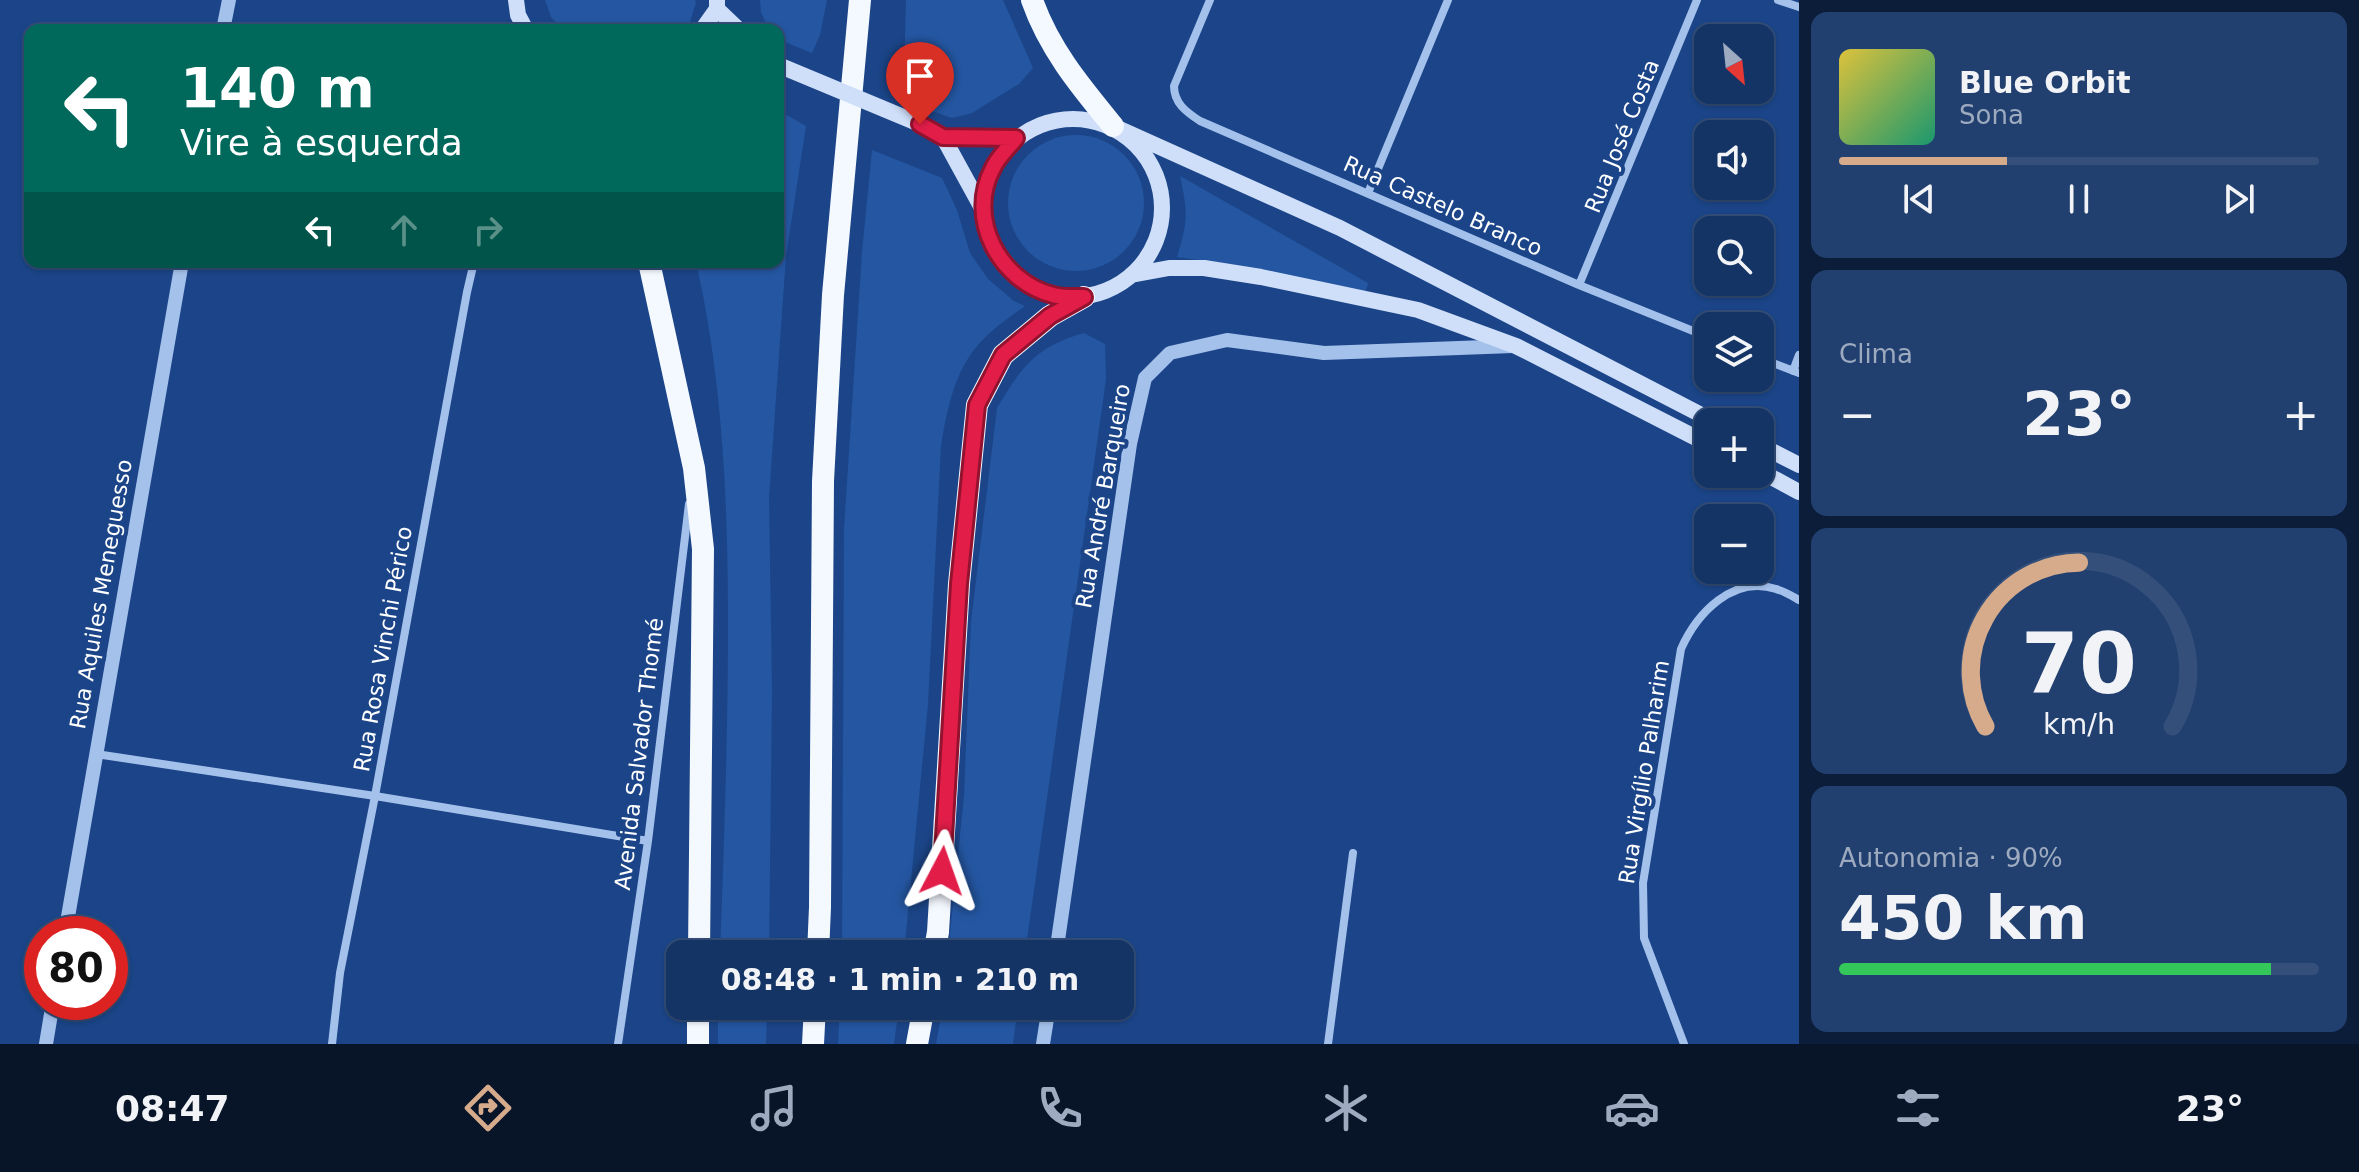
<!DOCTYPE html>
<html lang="pt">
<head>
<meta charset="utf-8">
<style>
  body { margin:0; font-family:"DejaVu Sans",sans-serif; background:#213f6f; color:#f1f3f6; height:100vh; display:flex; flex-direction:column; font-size:30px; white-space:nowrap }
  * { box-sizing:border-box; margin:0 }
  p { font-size:26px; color:#9daabf }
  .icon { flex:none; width:44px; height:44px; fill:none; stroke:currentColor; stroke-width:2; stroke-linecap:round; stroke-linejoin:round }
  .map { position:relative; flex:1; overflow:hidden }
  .drawer { display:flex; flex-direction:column; gap:12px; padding:12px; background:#0b1d38; width:560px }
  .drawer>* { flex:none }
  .banner { position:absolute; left:24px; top:24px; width:760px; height:244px; border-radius:16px; box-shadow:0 2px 6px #0004,0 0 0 2px #334f7a; background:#00695c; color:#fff; overflow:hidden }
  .needle { width:52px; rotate:153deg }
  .buttons { position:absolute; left:1694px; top:24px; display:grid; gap:16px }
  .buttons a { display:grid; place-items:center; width:80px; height:80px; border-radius:16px; background:#143466; box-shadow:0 2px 6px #0004,0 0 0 2px #334f7a; font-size:40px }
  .speed { position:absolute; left:24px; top:916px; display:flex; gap:16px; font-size:40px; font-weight:700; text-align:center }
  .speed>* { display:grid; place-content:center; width:104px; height:104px; border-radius:50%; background:#143466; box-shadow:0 2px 6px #0004,0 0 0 2px #334f7a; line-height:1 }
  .speed .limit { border:12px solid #d22; background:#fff; color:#111 }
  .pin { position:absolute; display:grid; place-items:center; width:68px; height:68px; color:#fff; margin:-82px -34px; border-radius:50% 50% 50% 0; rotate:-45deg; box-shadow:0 0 8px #0007 }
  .pin .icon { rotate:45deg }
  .me { position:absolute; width:88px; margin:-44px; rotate:4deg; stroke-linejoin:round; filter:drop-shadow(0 0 6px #0008) }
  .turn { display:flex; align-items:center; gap:28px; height:168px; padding:0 24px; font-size:36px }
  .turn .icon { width:104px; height:104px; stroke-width:2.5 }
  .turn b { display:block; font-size:56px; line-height:68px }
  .lanes { display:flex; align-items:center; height:76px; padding:0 24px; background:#0003; justify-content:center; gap:40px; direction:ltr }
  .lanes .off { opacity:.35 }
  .big { font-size:60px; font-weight:800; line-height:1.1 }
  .drawer .tile { flex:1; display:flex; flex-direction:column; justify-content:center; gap:12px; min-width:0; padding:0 28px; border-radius:16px; background:#213f6f }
  .drawer .dial { align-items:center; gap:0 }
  .dial svg { height:208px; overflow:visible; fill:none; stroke:#334f7a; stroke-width:7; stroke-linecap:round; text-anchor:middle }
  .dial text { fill:#f1f3f6; stroke:none }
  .song { display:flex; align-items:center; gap:24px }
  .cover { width:96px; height:96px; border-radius:12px; background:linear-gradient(135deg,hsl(50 70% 55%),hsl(160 70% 35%)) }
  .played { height:8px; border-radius:4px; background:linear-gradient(90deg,#d6ab8b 35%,#334f7a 35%) }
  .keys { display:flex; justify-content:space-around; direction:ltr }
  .heat { display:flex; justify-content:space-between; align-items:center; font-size:44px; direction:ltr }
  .charge { height:12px; border-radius:6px; background:linear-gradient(90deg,#34c759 90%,#334f7a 0) }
  .trip { position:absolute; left:666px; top:940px; width:468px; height:80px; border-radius:16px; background:#143466; box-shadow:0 2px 6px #0004,0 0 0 2px #334f7a; font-weight:800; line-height:80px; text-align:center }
  .menu { display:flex; height:128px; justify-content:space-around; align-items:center; background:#081529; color:#9daabf }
  .menu .icon { width:56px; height:56px }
  .menu .current { color:#d6ab8b }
  .menu b { font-size:36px; color:#f1f3f6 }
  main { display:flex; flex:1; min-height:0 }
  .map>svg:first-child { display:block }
</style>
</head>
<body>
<main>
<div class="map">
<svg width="1799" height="1044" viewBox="0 0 1799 1044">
  <rect width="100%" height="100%" fill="#1b4588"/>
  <path fill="#2456a1" d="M545,0H695L696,3L689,25L684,30H563L551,17Z
    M760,0H827L820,35L812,53L782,41L778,37V30L768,28L761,12Z
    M906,0H1003L1033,68L1019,84L972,113L952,118L923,108L910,99L904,75Z
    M778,110L806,126L786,256L769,497L772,691L769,954H720C724,844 728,735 728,625C728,504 723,380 696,262H778Z
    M1008 203a68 68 0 1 1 136 0a68 68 0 1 1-136 0Z
    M872,150L942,178L957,210L970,253L988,279L1014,301L1025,306C1005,320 982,336 969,357C952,383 946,416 941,446L928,704L904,954H842L844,529L862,252Z
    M1180,176L1368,283L1364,298L1259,269L1177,257C1188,221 1188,213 1180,176Z
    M1084,333L1105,344L1106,379L1025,954H948L964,796L971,622L997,408C1021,367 1037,346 1084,333Z
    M718,1006H767L766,1044H718Z
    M840,1006H899L894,1044H838Z
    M943,1006H1018L1013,1044H936Z"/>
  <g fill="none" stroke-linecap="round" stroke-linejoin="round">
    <path stroke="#a4c1ec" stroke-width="8" d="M1210,0L1174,86C1174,103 1186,112 1200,121L1579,285L1708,337
      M1778,0L1799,7
      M1368,193L1448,0
      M1579,285L1697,0
      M1760,358L1799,373
      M1793,371L1799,355
      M96,754L375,796L648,841
      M332,1044L340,973L375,796L467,292L474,262
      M618,1044L648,841L689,504
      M1328,1044L1353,853
      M1684,1044L1644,938L1643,883L1681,649C1697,613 1733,575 1776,589C1784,591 1792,596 1799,600"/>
    <path stroke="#a4c1ec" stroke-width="14" d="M223,30L229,0
      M65,934L182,262
      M1056,954L1130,444L1145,378L1170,353L1227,340L1324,353L1513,346
      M46,1044L53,1002
      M1043,1044L1049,1006"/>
    <path stroke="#d0dff9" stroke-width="16" d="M516,0L518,15L526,30
      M717,9L739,30
      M702,30L717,9V0
      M984 208a89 89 0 1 1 178 0a89 89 0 1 1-178 0Z
      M920,124L943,137L983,210
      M1113,126L1340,228L1715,422
      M943,137L1016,138
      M1131,275L1169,268H1204L1261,277L1418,310L1516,346L1708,444
      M1760,445L1799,465
      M1760,471L1799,492"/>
    <path stroke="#f4f8ff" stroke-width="22" d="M1032,0C1049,49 1081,87 1113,126
      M649,262L694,468L703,549L699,954
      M818,954L820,907L823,481L833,295L860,0
      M934,954L938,932L959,584L977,405L1003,355L1050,316L1084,297
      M698,1044V1006
      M813,1044L815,1006
      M917,1044L924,1006"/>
    <path stroke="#d0dff9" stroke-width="16" d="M783,67L920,124"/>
  </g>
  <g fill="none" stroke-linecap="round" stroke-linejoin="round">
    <defs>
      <path id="route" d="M920,124L943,137L1016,138C1009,147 998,157 993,168C966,218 999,281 1053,295C1062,298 1074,297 1084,297L1050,316L1003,355L977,405L959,584L942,871"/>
    </defs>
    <use href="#route" stroke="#92132f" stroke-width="20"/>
    <use href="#route" stroke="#e11d48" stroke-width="14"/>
  </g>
  <g text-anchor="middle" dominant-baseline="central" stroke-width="8" stroke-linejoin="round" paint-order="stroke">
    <g font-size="22" fill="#fff" stroke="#1b4588">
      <text transform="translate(1622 136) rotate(-68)">Rua José Costa</text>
      <text transform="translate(1443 206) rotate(24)">Rua Castelo Branco</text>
      <text transform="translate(1103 496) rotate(-80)">Rua André Barqueiro</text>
      <text transform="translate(101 594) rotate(-80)">Rua Aquiles Meneguesso</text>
      <text transform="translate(383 649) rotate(-80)">Rua Rosa Vinchi Périco</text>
      <text transform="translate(639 754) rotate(-83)">Avenida Salvador Thomé</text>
      <text transform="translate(1644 772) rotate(-81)">Rua Virgílio Palharim</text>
    </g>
  </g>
</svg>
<div class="buttons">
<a><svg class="needle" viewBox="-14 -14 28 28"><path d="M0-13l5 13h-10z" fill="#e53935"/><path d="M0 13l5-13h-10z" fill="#9daabf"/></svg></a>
<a><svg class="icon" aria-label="sound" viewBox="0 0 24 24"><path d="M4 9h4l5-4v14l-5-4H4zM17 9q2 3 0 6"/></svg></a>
<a><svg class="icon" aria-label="search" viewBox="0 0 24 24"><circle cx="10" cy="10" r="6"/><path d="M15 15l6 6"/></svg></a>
<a><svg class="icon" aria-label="layers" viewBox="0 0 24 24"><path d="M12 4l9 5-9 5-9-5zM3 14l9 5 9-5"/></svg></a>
<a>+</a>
<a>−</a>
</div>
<div class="speed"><div class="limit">80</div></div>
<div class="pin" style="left:920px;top:124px;background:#d93025"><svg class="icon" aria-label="arrive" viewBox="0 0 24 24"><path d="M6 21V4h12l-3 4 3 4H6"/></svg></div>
<svg class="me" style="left:942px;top:871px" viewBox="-20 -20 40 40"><path d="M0-17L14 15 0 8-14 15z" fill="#e11d48" stroke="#fff" stroke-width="4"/></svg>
<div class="trip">08:48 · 1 min · 210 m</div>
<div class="banner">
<div class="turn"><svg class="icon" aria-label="left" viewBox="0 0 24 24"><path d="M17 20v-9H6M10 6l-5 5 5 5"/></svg><div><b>140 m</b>Vire à esquerda</div></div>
<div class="lanes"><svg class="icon" aria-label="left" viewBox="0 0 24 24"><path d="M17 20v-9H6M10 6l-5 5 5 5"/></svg><svg class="icon off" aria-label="ahead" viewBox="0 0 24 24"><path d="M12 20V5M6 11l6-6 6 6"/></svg><svg class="icon off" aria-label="right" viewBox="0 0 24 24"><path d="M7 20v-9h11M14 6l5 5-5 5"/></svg></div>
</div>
</div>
<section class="drawer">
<div class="tile">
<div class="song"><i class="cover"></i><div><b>Blue Orbit</b><p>Sona</p></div></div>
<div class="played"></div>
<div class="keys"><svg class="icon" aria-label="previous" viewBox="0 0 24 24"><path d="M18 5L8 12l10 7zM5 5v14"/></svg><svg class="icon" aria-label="pause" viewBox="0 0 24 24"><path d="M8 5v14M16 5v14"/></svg><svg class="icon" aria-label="next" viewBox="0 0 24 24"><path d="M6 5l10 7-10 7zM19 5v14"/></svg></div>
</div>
<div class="tile"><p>Clima</p>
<div class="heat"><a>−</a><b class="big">23°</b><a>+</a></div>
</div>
<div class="tile dial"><svg viewBox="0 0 100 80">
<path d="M14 69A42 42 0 1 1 86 69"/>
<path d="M14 69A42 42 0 0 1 50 6" stroke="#d6ab8b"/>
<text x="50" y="56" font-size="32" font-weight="700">70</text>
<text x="50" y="72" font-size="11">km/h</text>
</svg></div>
<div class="tile"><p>Autonomia · 90%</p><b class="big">450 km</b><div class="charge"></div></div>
</section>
</main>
<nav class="menu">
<b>08:47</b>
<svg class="icon current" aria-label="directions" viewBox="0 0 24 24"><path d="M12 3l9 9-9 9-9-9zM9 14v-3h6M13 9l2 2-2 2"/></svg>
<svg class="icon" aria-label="music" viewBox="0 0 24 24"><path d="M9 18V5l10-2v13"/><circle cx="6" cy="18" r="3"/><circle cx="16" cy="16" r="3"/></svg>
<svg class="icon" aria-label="phone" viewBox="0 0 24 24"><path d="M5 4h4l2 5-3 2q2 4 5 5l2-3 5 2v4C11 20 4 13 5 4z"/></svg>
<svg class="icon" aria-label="climate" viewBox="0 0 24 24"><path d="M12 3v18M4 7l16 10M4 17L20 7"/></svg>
<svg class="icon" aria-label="car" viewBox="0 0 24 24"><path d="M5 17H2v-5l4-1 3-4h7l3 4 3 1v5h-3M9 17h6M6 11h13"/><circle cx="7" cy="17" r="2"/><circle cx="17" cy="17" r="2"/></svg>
<svg class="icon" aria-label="filters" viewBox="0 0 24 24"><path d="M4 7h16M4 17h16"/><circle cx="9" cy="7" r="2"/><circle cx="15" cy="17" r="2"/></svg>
<b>23°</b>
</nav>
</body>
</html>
